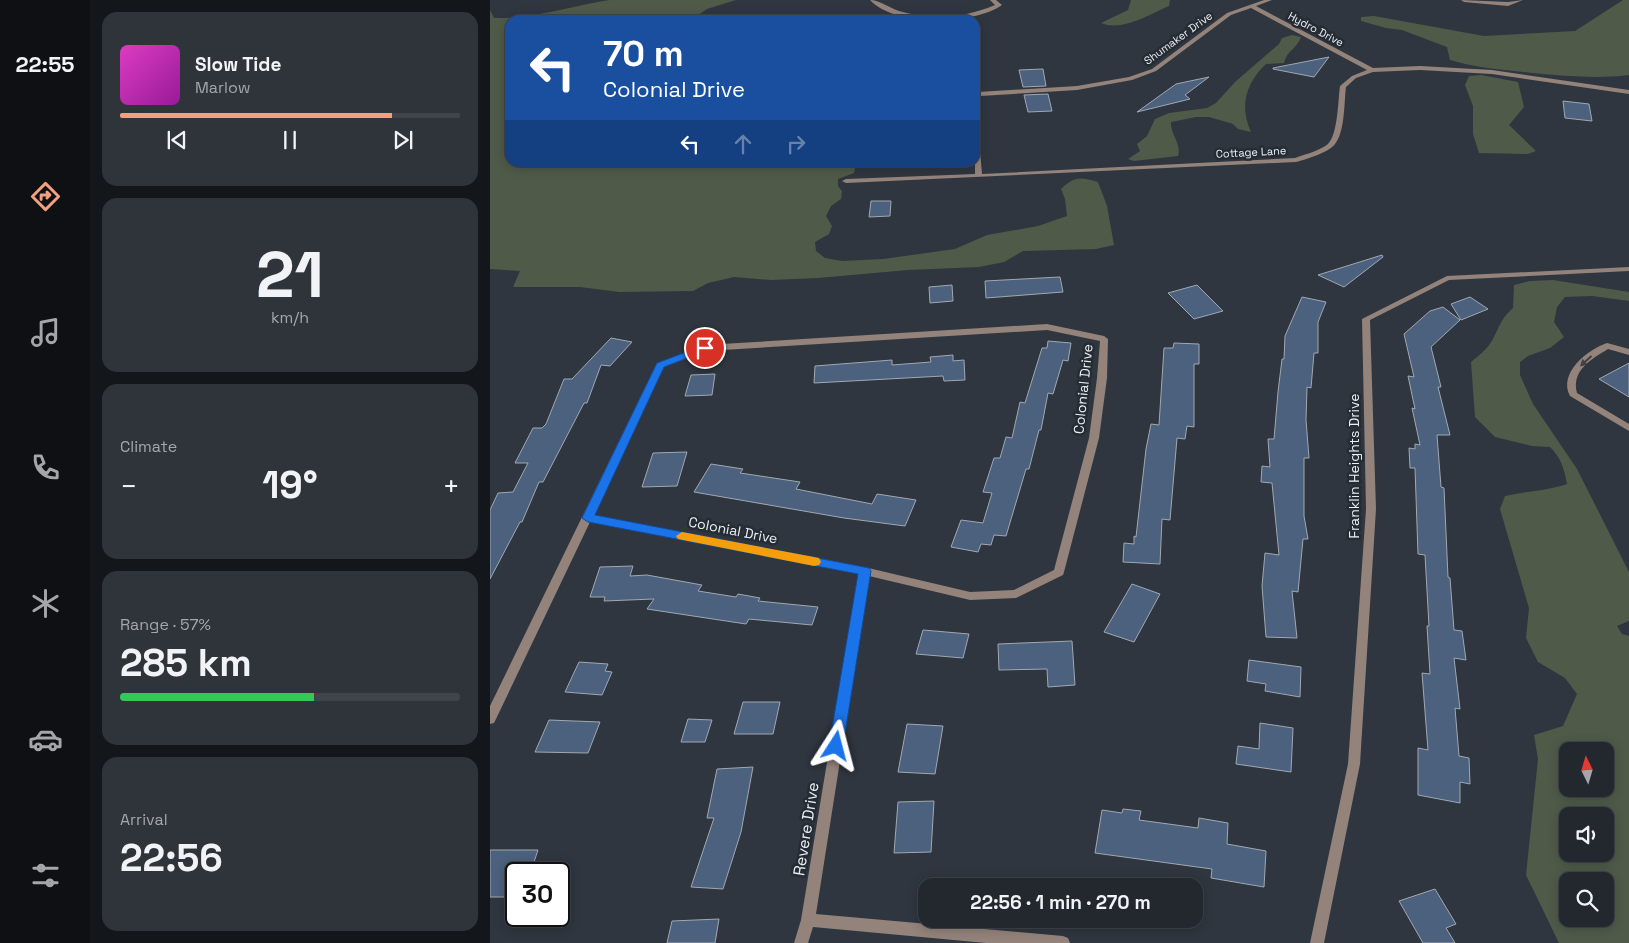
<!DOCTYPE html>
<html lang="en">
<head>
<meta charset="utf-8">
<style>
  body { margin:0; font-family:"Space Grotesk",sans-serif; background:#2f343b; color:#f1f3f6; height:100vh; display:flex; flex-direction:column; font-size:19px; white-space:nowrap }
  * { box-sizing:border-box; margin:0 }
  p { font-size:16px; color:#a3a6aa }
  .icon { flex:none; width:28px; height:28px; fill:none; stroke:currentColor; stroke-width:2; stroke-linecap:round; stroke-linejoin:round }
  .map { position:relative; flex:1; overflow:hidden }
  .sheet { display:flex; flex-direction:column; gap:12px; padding:12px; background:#13161a; width:400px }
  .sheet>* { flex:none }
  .top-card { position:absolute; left:15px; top:15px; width:475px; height:152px; border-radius:15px; box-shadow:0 2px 12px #0003,0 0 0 1px #40444b; background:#1a4fa0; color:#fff; overflow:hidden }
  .needle { width:32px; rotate:355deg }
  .fabs { position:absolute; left:1069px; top:742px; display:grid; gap:10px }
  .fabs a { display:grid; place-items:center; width:55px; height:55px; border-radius:10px; background:#23282f; box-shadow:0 2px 12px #0003,0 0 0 1px #40444b; font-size:25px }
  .speed { position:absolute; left:15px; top:862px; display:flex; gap:10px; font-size:25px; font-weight:700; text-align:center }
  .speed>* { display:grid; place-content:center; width:65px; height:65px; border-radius:50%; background:#23282f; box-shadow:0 2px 12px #0003,0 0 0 1px #40444b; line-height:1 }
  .speed .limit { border:2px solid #111; border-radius:8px; background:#fff; color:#111 }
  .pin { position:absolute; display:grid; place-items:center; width:42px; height:42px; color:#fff; margin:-21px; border:2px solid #fff; border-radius:50%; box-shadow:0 1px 5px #0007 }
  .me { position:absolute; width:55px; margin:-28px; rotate:9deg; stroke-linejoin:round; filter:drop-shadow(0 0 4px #0008) }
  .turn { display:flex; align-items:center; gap:18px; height:105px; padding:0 15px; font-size:22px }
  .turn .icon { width:65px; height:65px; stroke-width:2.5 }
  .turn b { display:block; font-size:35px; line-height:42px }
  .lanes { display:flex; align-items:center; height:48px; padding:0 15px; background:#0003; justify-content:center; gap:25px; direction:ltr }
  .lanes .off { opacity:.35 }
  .big { font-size:38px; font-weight:800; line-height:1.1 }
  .sheet .tile { flex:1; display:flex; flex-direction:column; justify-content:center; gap:8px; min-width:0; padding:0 18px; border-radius:15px; background:#2f343b }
  .sheet .dial { align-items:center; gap:0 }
  .dial b { font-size:65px; line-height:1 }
  .song { display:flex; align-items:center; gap:15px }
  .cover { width:60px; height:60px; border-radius:8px; background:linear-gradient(135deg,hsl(310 70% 55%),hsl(300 70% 35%)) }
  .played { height:5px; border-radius:2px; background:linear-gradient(90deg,#f2a07f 80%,#40444b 80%) }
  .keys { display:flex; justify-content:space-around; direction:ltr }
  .heat { display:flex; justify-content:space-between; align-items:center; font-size:28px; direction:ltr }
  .charge { height:8px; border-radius:4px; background:linear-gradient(90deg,#34c759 57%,#40444b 0) }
  .trip { position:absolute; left:428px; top:878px; width:285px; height:50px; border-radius:15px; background:#23282f; box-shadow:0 2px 12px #0003,0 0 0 1px #40444b; font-weight:800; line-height:50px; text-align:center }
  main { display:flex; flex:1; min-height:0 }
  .dock { display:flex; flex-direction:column; width:90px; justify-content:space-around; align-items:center; background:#0e1013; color:#a3a6aa }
  .dock .icon { width:35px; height:35px }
  .dock .current { color:#f2a07f }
  .dock b { font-size:22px; color:#f1f3f6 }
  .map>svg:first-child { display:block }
</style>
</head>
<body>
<main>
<nav class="dock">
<b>22:55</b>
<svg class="icon current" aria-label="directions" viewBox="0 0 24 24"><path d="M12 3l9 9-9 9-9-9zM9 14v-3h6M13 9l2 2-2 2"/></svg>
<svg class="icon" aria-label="music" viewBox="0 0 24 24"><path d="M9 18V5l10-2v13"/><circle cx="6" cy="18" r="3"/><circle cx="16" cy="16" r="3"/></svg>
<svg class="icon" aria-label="phone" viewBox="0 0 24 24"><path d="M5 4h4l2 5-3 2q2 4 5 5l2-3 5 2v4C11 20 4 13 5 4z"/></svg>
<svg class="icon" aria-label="climate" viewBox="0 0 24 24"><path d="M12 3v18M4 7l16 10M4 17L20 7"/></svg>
<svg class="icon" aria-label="car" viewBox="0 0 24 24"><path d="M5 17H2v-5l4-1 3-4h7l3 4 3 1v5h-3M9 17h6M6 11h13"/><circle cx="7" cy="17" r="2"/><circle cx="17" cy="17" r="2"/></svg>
<svg class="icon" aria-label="filters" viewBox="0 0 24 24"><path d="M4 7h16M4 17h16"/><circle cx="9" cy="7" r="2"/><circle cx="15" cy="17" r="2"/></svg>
</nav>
<section class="sheet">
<div class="tile">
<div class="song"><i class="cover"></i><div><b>Slow Tide</b><p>Marlow</p></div></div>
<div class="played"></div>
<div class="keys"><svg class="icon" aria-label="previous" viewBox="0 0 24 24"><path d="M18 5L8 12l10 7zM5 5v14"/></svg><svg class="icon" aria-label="pause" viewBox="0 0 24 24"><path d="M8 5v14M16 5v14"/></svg><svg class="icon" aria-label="next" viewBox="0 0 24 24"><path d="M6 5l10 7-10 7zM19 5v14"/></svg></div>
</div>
<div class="tile dial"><b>21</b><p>km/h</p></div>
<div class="tile"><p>Climate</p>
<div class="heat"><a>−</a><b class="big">19°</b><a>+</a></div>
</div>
<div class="tile"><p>Range · 57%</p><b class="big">285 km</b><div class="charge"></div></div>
<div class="tile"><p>Arrival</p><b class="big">22:56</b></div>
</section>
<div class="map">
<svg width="1139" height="943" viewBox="0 0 1139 943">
  <rect width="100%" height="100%" fill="#2f363f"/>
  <path fill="#4f5a49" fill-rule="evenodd" d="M119,0H246L217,9L201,20H20V162L366,163L364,173L348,179V186L352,191L351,199L341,206L336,216L342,226L339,234L325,242L326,251L335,258L352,261L393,259L465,249L497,235L548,226L577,216L575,199L571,189C585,176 590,177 608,182L617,206L624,245L606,249L533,251L514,262L489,267L418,270L328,278L281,280L244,277L218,283L203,291L129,292L90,287H23L30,271L0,269V10L4,18C44,19 81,6 119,0Z
    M641,0H680L679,6C660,14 632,32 611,23L638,10Z
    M1133,0H1139V75C1107,79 1075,76 1043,73C1015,70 987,68 960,60L957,47L912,30L896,28L871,21V17L884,16L994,36L1085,31Z
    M802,35L811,37C806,50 798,49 794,63L776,64C756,83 749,106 761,132L748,129L743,124L719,117H706L681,122C680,134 692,144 688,156L644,161L638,159L650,151L647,144L657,136L665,119L679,113L717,108L726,103L745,82L789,44L792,38Z
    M991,75L1028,82L1034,107L1019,125L1046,151L1038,154L989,153L983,134V106L975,85L979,76Z
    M1063,280L1139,292V301L1102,296L1075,297L1067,307L1064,322L1074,337L1060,348L1038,356L1030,362V375L1043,404L1087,469L1139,572V621L1127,626L1132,634L1139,636V943H1069L1036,875L1048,759L1044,735L1073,726L1087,694L1075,678L1048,662L1036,638L1039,608L1010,509L1015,496C1036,491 1057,491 1077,484C1074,468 1071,458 1060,447L1042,446L1005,437L985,417L981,362C990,355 998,348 1003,339C1011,324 1010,320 1023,308L1024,285L1040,281ZM1115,751V789H1078V751ZM1115,816V854H1078V816ZM1115,881V919H1078V881Z"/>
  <path fill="#4c617d" stroke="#a0a8b3" d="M839,57L824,77L783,69V68Z
    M553,69L556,86L533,87L529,70Z
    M719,77L695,95L700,99L647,112L686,84Z
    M558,94L562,111L538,112L534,95Z
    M1073,101L1099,104L1102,121L1075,118Z
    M381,201H401L400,216L379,217Z
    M892,255L893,257L854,287L828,275Z
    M570,277L573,292L496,298L495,281Z
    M462,285L463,301L440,303L439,287Z
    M707,285L733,311L704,319L678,293Z
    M812,297L836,302L828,322V353H824L821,388L817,387L816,420L819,458H814V516L818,539H813L808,592L802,591L807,638L776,637L772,586L775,553L789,555L782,483L771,482L772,466L780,467L778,439H784L788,392L792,359H794L795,336Z
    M980,297L998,309L971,320L961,304Z
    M953,307L970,320L941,347L951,387H948L960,435H947L951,487L954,488L958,577L960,578L964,630L972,631L976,660L964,658L970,709L965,708L969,756L979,758L980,784L970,782V803L928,795V748L938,750L932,673L940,674L937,626H939L935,555L928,554L925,468H920L919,448L925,449V444L930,445L922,408L925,409L918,376L924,377L914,334L940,311Z
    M121,338L142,342L120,366L111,365L97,403H94L53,482H49L32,522H30L0,579V510L8,493L23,492L38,463H25L43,428H52L56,424L74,379H82Z
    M558,341L581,343L578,361L573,360L563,394L558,393L551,430H549L539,469H536L516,536L504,535L501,545L491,544L488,552L461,547L471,520L493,523L502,493L493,492L504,458H510L516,437L522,438L530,402L535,403L552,348H557Z
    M684,343L709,344V364H704V427L697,426L695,439L687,438L680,520L672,519L670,564L633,562L634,543L644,544V536L646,537L656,449L661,424L669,425L674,348H683Z
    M463,355V361L474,360L475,380L454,381L453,376L324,383L325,366L402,360V365L441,362L440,357Z
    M1139,363V397L1109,379Z
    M225,374L222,395L195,396L201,375Z
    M197,452L187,486L152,487L163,453Z
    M221,464L253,469L250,473L310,482L306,489L382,504L387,494L426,500L415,526L354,518L204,492Z
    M143,566L140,576L157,575L212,585L208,591L246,597L248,594L270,598L268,601L328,607L322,625L259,619L256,624L157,609L164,599L114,601L115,597H100L110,567Z
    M642,584L670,594L644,642L614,632Z
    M433,630L479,634L473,658L426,654Z
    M582,641L585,685L558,687L557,669L509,670L508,644Z
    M759,660L811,667L810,697L775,691L776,684L757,681Z
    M89,662L118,664L115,671L122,672L112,695L75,692Z
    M253,702H290L283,734H244Z
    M198,719L222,720L215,742H191Z
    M59,720L110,722L98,753L45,752Z
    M770,723L803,728L801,772L746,764L748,746L769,749Z
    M417,724L453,726L445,774L408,772Z
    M263,767L251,832L233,889L201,887L224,818H217L227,769Z
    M444,801L441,852L404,853L408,802Z
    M633,809L651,811L649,820L708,828L709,818L738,823L737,844L776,851L774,887L721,878L722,869L605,853L612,810L632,813Z
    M0,850H48L40,874H26V897H0Z
    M945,889L966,924L956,928L965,943H933L909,901Z
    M229,919L225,943H177L182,921Z"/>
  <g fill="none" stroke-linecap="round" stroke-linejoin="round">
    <path fill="#93837b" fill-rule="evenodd" d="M1117,343L1139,349V355L1118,349C1102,359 1081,370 1087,393L1139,424V431L1080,396C1068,373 1097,350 1117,343Z"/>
    <path fill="#93837b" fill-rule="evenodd" d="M380,0C389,0 400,8 409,11C441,20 475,18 505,5L500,0H506L512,5C484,25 404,27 380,0Z
      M774,0H782L766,6L883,68L930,66L1002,70L1139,90V94L1002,74L930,70L883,72L866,78L856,87C854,103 855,132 845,144C838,153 817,159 806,162L356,183L352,181L356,179L485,174V125L488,127L492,174L805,158C816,154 829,151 838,144C848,134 848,100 850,86L862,76L877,70L761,8L741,15L666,71L642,80L587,90L490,96L485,99V93L488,92L587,86L639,77L662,69L737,13Z
      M971,0L1018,2L1033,0L1018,6L974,2Z
      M1139,267V271L959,280L880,320L886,509L870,764L834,943H820L858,764L876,509L872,319L957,276Z
      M557,324L614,336L618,339L617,378L609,438L574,572L573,575L526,598L480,600L379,576L326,914L573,936L578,938L580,943H496L323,927L318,943H304L311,920L368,574L100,522L6,719L4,723L0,724V706L167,363L215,345ZM557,330L610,341L607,378L599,438L564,570L524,590L480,592L374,567L103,515L174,367L216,351Z"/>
  </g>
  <defs><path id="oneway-solid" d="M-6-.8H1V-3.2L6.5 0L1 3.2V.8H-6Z" transform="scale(1.25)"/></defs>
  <use fill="#414246" href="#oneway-solid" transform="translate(1096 361) rotate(138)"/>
  <path fill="#1a73e8" stroke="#114b97" d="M215,345L220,348L218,350L174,367L105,515L379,568L381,571L353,746L351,750L346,752L341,750L339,746L368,574L98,522L92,518L167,363Z"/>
  <path fill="#f59e0b" d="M192,532L324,557L329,558L331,562L329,565L324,566L188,539L186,536Z"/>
  <g text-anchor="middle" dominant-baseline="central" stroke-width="5" stroke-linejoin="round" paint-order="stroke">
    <g font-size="11" fill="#eaeff4" stroke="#262c34">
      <text transform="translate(826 29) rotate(28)">Hydro Drive</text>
      <text transform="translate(688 38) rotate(-36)">Shumaker Drive</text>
      <text transform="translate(761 152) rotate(-3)">Cottage Lane</text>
    </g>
    <g font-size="14" fill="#eaeff4" stroke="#262c34">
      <text transform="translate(593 389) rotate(-84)">Colonial Drive</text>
      <text transform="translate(864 466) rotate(-90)">Franklin Heights Drive</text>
      <text transform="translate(243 530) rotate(11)">Colonial Drive</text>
    </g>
    <g font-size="16" fill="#eaeff4" stroke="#262c34">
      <text transform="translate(316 829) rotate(-81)">Revere Drive</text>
    </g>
  </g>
</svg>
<div class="fabs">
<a><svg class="needle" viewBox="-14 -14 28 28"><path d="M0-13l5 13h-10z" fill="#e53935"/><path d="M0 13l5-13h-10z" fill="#a3a6aa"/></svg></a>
<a><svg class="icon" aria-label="sound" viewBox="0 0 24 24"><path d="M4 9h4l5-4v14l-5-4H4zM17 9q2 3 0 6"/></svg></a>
<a><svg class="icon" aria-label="search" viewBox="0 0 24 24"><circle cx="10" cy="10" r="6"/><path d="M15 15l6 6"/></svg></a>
</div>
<div class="speed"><div class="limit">30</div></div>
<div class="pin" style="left:215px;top:348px;background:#d93025"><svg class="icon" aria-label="arrive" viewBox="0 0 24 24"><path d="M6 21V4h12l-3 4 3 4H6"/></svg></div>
<svg class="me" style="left:346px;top:746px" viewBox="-20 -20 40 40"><path d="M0-17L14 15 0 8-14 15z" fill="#1a73e8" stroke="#fff" stroke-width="4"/></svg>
<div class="trip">22:56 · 1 min · 270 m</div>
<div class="top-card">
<div class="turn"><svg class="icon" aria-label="left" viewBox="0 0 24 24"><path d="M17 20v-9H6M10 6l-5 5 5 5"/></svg><div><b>70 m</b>Colonial Drive</div></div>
<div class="lanes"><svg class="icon" aria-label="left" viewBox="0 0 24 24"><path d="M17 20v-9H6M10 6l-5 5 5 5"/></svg><svg class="icon off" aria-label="ahead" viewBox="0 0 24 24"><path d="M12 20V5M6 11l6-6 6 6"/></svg><svg class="icon off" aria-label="right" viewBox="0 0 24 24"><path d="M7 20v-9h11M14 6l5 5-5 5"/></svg></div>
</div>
</div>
</main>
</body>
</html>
